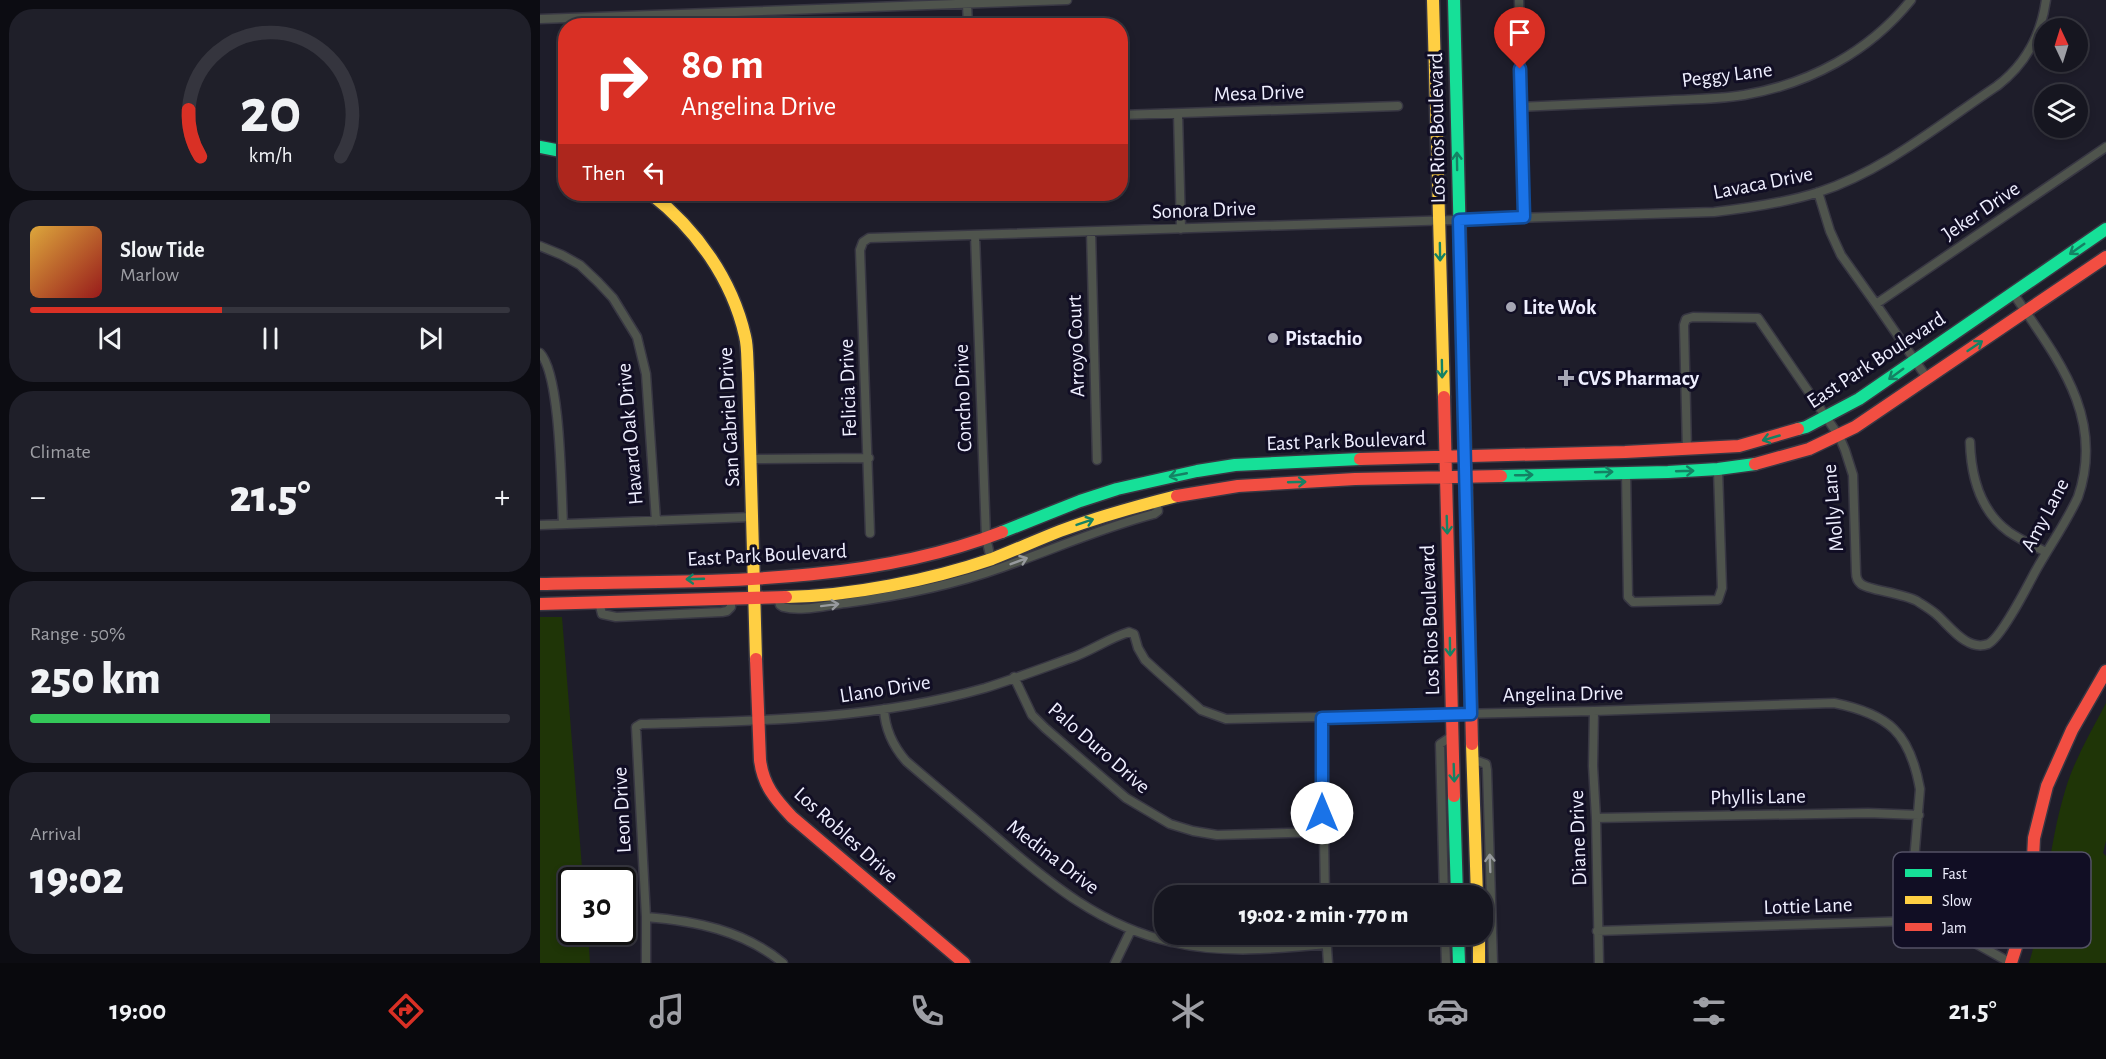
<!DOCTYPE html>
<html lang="en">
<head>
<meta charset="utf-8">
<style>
  body { margin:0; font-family:"Alegreya Sans",sans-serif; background:#1f1f29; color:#f1f3f6; height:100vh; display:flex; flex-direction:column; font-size:22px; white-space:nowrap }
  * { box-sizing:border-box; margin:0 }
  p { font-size:20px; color:#9e9fa5 }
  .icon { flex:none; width:33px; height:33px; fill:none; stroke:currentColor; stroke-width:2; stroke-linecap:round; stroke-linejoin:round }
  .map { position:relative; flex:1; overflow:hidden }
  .drawer { display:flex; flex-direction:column; gap:9px; padding:9px; background:#0c0c12; width:540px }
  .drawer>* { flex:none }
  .hud { position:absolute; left:18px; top:18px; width:570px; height:183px; border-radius:24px; box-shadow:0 3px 9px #0003,0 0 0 2px #35353e; background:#d93025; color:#fff; overflow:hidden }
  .needle { width:39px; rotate:356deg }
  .fabs { position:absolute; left:1494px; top:18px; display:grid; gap:12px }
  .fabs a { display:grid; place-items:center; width:54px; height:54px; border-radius:50%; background:#161620; box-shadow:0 3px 9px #0003,0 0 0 2px #35353e; font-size:30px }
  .speed { position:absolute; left:18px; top:867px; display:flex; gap:12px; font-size:30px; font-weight:700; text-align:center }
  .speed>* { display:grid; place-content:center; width:78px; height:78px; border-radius:50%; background:#161620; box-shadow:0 3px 9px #0003,0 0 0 2px #35353e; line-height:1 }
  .speed .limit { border:3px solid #111; border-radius:9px; background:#fff; color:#111 }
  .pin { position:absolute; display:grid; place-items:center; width:51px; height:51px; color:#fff; margin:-62px -26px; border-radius:50% 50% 50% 0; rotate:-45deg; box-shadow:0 0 6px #0007 }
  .pin .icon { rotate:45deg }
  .me { position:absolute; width:66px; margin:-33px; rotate:0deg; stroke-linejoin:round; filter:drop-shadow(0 0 4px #0008) }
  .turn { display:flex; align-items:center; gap:21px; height:126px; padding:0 24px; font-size:27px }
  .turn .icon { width:78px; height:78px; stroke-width:2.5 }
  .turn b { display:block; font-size:42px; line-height:51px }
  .then { display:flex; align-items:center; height:57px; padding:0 24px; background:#0003; gap:12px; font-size:22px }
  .big { font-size:45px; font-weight:800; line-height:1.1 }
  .drawer .tile { flex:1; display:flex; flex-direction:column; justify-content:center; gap:9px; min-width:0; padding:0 21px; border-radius:24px; background:#1f1f29 }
  .drawer .dial { align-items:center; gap:0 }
  .dial svg { height:156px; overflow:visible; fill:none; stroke:#35353e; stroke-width:7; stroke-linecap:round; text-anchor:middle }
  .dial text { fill:#f1f3f6; stroke:none }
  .song { display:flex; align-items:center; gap:18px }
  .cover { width:72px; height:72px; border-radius:9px; background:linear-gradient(135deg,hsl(40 70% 55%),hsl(0 70% 35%)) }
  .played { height:6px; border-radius:3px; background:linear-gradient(90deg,#d93025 40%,#35353e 40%) }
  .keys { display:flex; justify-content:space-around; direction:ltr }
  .heat { display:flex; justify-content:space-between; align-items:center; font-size:33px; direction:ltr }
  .charge { height:9px; border-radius:4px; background:linear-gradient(90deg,#34c759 50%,#35353e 0) }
  .trip { position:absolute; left:614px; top:885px; width:339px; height:60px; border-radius:24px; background:#161620; box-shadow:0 3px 9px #0003,0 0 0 2px #35353e; font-weight:800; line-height:60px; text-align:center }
  .tab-bar { display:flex; height:96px; justify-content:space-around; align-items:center; background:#09090d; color:#9e9fa5 }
  .tab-bar .icon { width:42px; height:42px }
  .tab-bar .on { color:#d93025 }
  .tab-bar b { font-size:27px; color:#f1f3f6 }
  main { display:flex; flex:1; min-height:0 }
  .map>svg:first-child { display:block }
</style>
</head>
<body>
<main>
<section class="drawer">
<div class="tile dial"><svg viewBox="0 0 100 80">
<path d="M14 69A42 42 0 1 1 86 69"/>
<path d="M14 69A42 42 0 0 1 8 45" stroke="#d93025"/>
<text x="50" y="56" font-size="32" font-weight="700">20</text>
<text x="50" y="72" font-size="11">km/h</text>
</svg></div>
<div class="tile">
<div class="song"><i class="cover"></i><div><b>Slow Tide</b><p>Marlow</p></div></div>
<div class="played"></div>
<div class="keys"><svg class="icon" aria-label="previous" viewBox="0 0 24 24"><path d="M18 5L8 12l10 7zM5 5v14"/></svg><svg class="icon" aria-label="pause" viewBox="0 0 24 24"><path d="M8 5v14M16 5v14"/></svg><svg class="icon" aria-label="next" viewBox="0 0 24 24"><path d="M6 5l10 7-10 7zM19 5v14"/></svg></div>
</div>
<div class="tile"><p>Climate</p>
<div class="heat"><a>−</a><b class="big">21.5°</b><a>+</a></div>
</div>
<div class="tile"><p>Range · 50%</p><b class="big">250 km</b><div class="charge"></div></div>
<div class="tile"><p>Arrival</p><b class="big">19:02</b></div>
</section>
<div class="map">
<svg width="1566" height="963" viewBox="0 0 1566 963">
  <rect width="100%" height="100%" fill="#1e1d2a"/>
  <path fill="#1f3507" d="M0,617H22L43,880H32V932H48L50,963H0Z
    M1566,703V841L1563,853L1566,856V963H1489C1506,907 1508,847 1525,791C1534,760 1551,732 1566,703Z"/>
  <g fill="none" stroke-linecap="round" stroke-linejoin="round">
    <defs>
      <path id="street" d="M979,0L984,217
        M427,4L428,26
        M0,19L527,0
        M980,107C1025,105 1069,103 1113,101C1143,99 1174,100 1204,95C1269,84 1329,52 1371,0
        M638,114L641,229
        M580,115L858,106
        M1278,192L1290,231L1301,255L1336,304L1387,378
        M551,232L557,460
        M435,235L446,538L451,559
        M0,246L22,255L40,265L58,282L73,298L97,337L106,374L116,521
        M1336,304L1566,147
        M0,353C21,375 21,488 23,524
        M1430,442C1431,476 1440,511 1469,532C1481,540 1494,546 1506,552
        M1147,450L1144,325L1146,319L1153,317L1218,318L1299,436L1305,450L1313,475L1316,572C1316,576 1317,581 1321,584C1328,590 1362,593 1377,601C1383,605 1390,609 1396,614C1409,625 1427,652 1448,644C1461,638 1487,587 1495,572C1509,547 1526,523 1538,497C1566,415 1515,356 1473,293
        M211,459L329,458
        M1086,472L1088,597L1093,602L1178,600L1182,588L1178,470
        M0,525L212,517
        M330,533L320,250L323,242L329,238L1174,212C1209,208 1245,203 1279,192C1344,171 1400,124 1457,86C1486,64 1501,36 1506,0
        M238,597L240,605L243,607C262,612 286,605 306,603C359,596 413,585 463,567C514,549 561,528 614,514L618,511L616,501
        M59,602L62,614L76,617L182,612L187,611L191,607V598
        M474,677L492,715L505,728L586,798L630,824L653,831L677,835L783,832
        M344,709C345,729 353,746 366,761C396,787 427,812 457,838C509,883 562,927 632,942C682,954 736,949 787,944
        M1054,711L1053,766L1056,818L1059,963
        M782,718L785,896
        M932,759L946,764L947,770L953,963
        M1056,818L1328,813L1379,815
        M904,896L900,744L912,736
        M106,917C155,921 203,930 243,963
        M1057,931L1369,921L1396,927L1424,937L1471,963
        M786,934L788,963
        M905,934L906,963
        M106,963V917L96,727L101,724C217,721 333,720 445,688C474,679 503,668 531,658C551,651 569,638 589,632L594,634L598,648L605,660L617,671L661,710L686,719L1054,711L1294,703C1349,714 1370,733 1380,789L1369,921
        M575,963L591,930"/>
      <path id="fast" d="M914,0L926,488
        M0,147L26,152
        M1258,429L1266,427L1319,399L1566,229
        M961,476L1128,472L1178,469L1215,464
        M462,532L540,501L577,489L657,471L695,465L820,459
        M914,796L917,896
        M918,934L919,963"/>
      <path id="slow" d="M893,0L904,397
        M111,194C156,229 192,279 205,336C208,348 207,361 208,373L216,659
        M246,597C311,596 391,580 452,559C475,550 497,540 520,531C558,517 597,506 637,496
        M932,744L937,896
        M939,934V963"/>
      <path id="jam" d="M904,397L914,796
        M820,459L1085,452L1199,446L1258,429
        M1215,464L1269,449L1315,427L1566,257
        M926,488L932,744
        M637,496L698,486L815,479L961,476
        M0,584C152,580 318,588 462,532
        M0,604L246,597
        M216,659L220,760C223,785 235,799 252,817L424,963
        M1471,963L1491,899L1494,838L1507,786L1532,730L1566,671"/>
    </defs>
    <use href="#street" stroke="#383743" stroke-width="11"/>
    <use href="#fast" stroke="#383743" stroke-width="15"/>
    <use href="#slow" stroke="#383743" stroke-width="15"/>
    <use href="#jam" stroke="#383743" stroke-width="15"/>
    <use href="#street" stroke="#4f544d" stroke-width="8"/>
    <use href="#fast" stroke="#16e098" stroke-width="12"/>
    <use href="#slow" stroke="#ffcf43" stroke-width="12"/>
    <use href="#jam" stroke="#f24e42" stroke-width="12"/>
  </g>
  <defs><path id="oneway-shaft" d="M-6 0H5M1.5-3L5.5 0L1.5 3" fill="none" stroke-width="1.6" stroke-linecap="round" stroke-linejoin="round" transform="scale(1.5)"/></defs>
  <g stroke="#148264">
    <use href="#oneway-shaft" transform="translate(917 161) rotate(-91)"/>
    <use href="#oneway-shaft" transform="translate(1537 249) rotate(145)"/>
    <use href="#oneway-shaft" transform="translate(900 252) rotate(89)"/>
    <use href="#oneway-shaft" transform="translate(1435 346) rotate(-34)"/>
    <use href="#oneway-shaft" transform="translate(902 369) rotate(89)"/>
    <use href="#oneway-shaft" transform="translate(1356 374) rotate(144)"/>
    <use href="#oneway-shaft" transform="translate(1231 438) rotate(164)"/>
    <use href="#oneway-shaft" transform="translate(1145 471) rotate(-2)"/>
    <use href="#oneway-shaft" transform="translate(1064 472) rotate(-2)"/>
    <use href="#oneway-shaft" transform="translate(638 475) rotate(169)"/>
    <use href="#oneway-shaft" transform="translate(984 475) rotate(-2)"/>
    <use href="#oneway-shaft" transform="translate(757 482) rotate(-2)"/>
    <use href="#oneway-shaft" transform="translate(545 522) rotate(-19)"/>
    <use href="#oneway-shaft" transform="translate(907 525) rotate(88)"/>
    <use href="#oneway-shaft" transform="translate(155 579) rotate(178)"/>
    <use href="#oneway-shaft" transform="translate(910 647) rotate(89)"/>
    <use href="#oneway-shaft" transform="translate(914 773) rotate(88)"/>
  </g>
  <g stroke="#979a9d">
    <use href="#oneway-shaft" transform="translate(479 561) rotate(-21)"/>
    <use href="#oneway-shaft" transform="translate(290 605) rotate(-7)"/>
    <use href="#oneway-shaft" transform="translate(950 863) rotate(-92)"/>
  </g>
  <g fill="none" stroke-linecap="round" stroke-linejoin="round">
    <defs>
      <path id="route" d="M782,813V718L931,714L919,220L984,217L980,69"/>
    </defs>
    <use href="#route" stroke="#114b97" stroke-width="15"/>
    <use href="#route" stroke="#1a73e8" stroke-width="10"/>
  </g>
  <g fill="#a6a6b4" stroke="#110e24" stroke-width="2">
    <circle cx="971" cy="307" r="6"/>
    <circle cx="733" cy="338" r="6"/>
    <path d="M1023 369h6v6h6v6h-6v6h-6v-6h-6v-6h6z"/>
  </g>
  <g text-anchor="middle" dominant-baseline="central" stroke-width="6" stroke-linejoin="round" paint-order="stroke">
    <g font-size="21" fill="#efefff" stroke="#110e24">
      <text transform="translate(1187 75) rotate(-7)">Peggy Lane</text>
      <text transform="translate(719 93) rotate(-2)">Mesa Drive</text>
      <text transform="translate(897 128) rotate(-91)">Los Rios Boulevard</text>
      <text transform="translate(1223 183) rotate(-11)">Lavaca Drive</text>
      <text transform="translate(664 210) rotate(-2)">Sonora Drive</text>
      <text transform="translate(1441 211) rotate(-34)">Jeker Drive</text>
      <text transform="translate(536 346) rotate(-92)">Arroyo Court</text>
      <text transform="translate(1336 360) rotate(-33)">East Park Boulevard</text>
      <text transform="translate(308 388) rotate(-92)">Felicia Drive</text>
      <text transform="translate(423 398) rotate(-92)">Concho Drive</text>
      <text transform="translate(189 417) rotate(-93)">San Gabriel Drive</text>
      <text transform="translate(90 434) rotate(-95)">Havard Oak Drive</text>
      <text transform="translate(806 441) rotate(-2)">East Park Boulevard</text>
      <text transform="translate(1293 508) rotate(-95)">Molly Lane</text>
      <text transform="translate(1505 515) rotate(-62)">Amy Lane</text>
      <text transform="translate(227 555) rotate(-3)">East Park Boulevard</text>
      <text transform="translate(890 620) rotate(-92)">Los Rios Boulevard</text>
      <text transform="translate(345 689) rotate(-9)">Llano Drive</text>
      <text transform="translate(1023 694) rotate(-1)">Angelina Drive</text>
      <text transform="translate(559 748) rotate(41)">Palo Duro Drive</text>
      <text transform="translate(1218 797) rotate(-1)">Phyllis Lane</text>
      <text transform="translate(82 810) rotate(-93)">Leon Drive</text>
      <text transform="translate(306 835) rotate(42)">Los Robles Drive</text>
      <text transform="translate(1038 838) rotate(-92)">Diane Drive</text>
      <text transform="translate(513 857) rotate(37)">Medina Drive</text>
      <text transform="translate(1268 906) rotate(-2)">Lottie Lane</text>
    </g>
    <g font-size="21" font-weight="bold" fill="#efefff" stroke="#110e24" text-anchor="start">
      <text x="983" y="307">Lite Wok</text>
      <text x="745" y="338">Pistachio</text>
      <text x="1038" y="378">CVS Pharmacy</text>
    </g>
  </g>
  <rect x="1353" y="852" width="198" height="96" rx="9" fill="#110e24" stroke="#545266" stroke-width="1.5"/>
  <rect x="1365" y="869" width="27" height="8" fill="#16e098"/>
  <rect x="1365" y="896" width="27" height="8" fill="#ffcf43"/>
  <rect x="1365" y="923" width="27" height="8" fill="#f24e42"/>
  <g font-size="16" fill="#efefff">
    <text x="1402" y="879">Fast</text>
    <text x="1402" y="906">Slow</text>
    <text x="1402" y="933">Jam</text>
  </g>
</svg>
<div class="fabs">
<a><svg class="needle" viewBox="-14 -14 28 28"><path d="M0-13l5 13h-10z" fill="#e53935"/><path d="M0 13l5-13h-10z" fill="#9e9fa5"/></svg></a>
<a><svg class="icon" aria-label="layers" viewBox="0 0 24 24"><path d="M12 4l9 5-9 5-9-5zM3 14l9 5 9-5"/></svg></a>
</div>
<div class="speed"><div class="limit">30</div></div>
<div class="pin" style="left:980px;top:69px;background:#d93025"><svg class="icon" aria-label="arrive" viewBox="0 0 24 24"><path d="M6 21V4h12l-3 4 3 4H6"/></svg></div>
<svg class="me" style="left:782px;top:813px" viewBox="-20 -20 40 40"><circle r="19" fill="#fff"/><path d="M0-13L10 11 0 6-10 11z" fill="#1a73e8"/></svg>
<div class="trip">19:02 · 2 min · 770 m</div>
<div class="hud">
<div class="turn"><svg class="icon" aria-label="right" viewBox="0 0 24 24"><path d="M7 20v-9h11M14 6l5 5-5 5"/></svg><div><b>80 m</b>Angelina Drive</div></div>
<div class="then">Then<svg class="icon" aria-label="left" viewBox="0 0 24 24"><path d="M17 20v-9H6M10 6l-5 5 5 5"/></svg></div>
</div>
</div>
</main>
<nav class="tab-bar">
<b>19:00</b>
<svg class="icon on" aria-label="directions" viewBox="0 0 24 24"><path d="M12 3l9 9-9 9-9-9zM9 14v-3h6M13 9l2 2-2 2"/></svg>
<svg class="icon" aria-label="music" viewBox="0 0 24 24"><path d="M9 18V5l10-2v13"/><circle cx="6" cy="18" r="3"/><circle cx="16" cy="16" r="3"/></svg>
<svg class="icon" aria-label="phone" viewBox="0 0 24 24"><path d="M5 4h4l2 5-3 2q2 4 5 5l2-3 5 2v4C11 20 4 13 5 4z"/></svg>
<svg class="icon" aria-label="climate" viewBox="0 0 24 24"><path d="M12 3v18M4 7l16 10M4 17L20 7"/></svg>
<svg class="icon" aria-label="car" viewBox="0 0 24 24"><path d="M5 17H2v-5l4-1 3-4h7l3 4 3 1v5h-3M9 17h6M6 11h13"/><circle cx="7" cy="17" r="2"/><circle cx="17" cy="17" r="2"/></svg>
<svg class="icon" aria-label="filters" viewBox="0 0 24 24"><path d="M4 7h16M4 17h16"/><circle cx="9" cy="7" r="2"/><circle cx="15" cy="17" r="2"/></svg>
<b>21.5°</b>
</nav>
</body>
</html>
